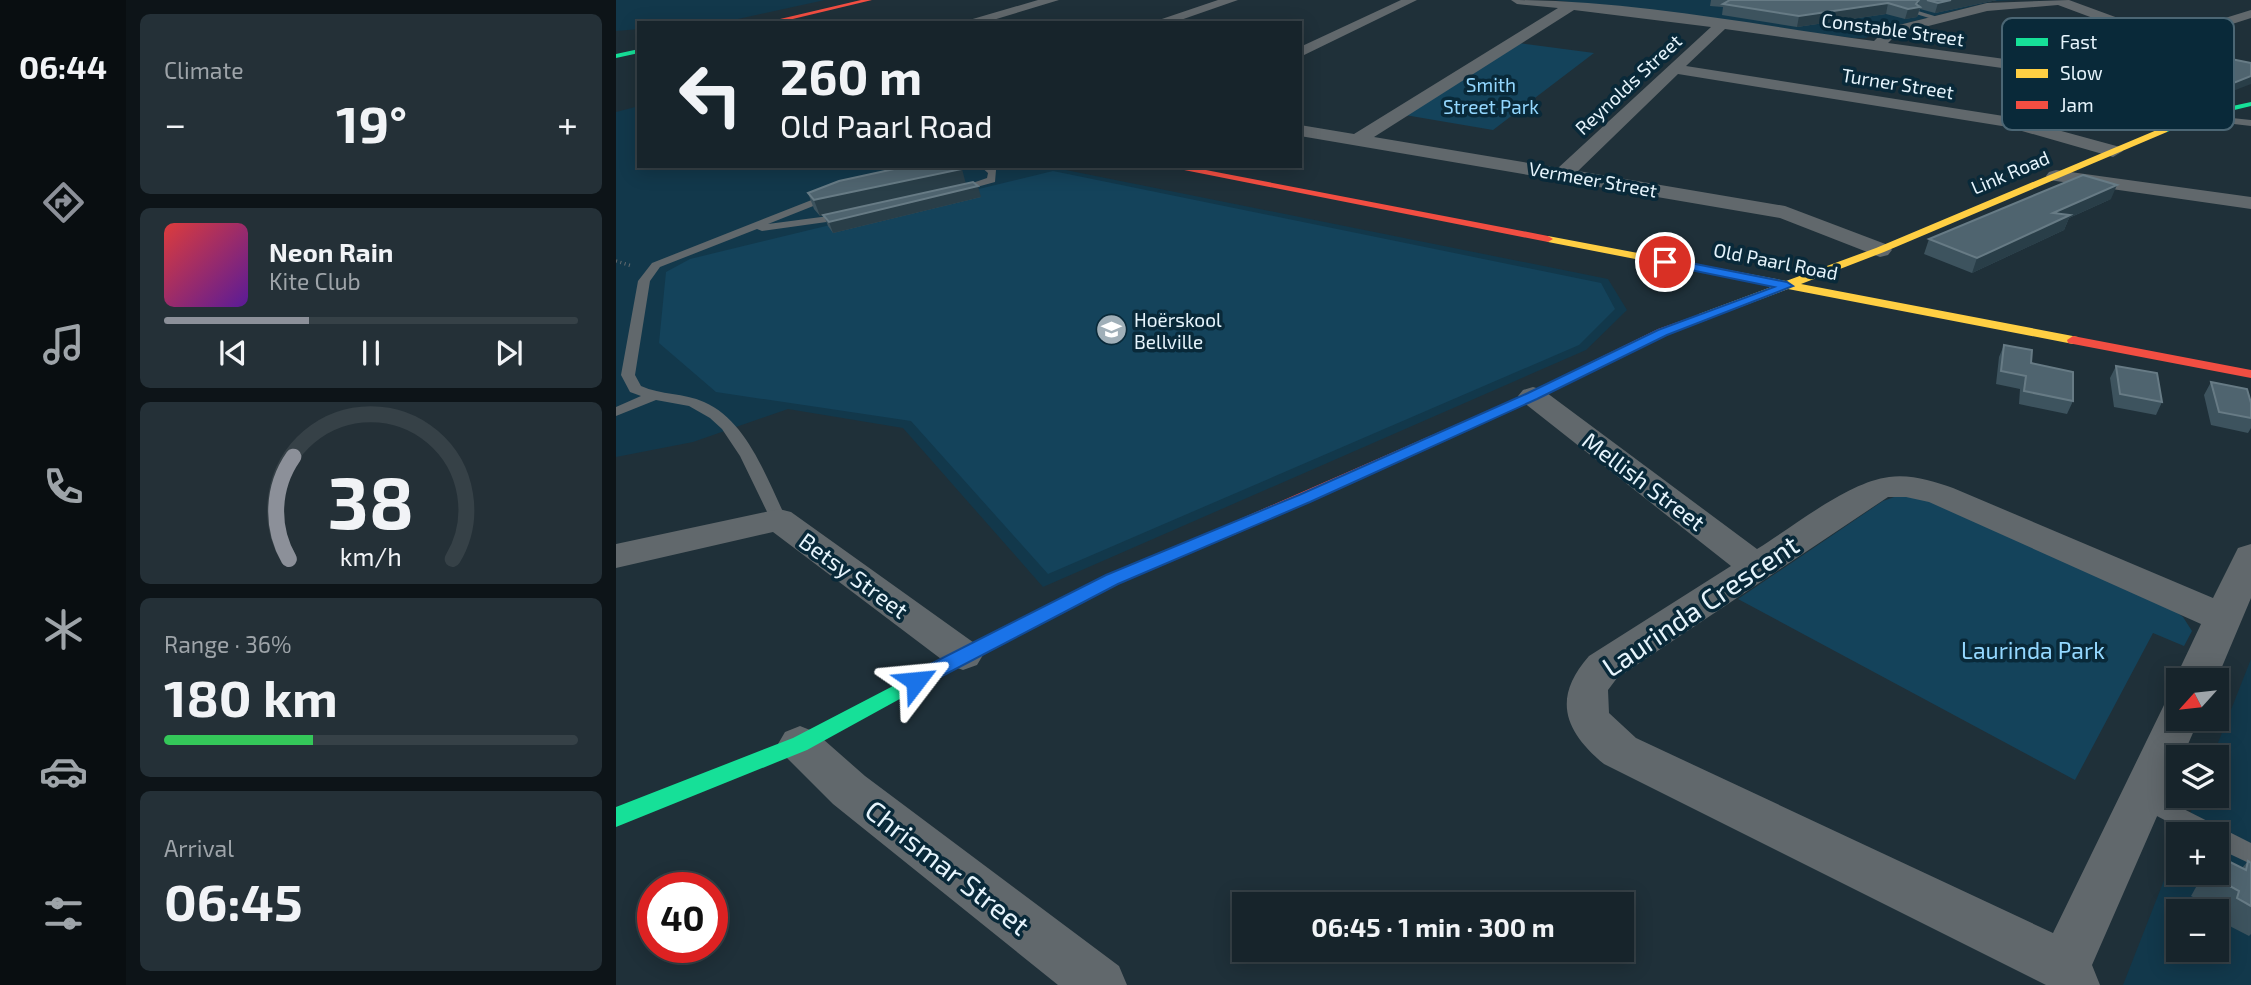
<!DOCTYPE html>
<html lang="en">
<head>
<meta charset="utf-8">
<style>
  body { margin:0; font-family:"Exo 2",sans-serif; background:#243037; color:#f1f3f6; height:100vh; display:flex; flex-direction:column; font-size:26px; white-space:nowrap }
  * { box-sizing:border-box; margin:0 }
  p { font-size:23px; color:#9ea4a9 }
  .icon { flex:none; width:38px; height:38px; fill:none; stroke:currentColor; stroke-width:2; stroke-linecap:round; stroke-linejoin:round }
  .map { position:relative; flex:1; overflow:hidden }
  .details { display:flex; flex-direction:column; gap:14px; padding:14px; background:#0d1418; width:490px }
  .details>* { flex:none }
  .guide { position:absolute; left:21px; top:21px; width:665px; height:147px; border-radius:0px; box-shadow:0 4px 18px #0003,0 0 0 2px #364147; background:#17242b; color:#f1f3f6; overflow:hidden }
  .needle { width:46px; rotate:243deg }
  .fabs { position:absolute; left:1550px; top:668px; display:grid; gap:14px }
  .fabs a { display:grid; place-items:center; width:63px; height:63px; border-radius:0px; background:#17242b; box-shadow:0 4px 18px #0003,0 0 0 2px #364147; font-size:35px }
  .speed { position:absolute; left:21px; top:872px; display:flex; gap:14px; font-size:35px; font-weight:700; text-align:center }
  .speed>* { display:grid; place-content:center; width:91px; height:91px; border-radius:50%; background:#17242b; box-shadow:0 4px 18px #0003,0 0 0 2px #364147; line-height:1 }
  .speed .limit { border:10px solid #d22; background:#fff; color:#111 }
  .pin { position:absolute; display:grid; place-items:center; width:60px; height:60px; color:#fff; margin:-30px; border:4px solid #fff; border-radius:50%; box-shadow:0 2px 7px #0007 }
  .me { position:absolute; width:77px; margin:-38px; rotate:61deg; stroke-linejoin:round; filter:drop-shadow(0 0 5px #0008) }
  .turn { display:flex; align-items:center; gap:24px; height:147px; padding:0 28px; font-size:32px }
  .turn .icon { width:91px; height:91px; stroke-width:2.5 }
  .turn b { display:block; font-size:49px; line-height:60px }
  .big { font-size:52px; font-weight:700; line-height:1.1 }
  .details .tile { flex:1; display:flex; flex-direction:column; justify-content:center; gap:10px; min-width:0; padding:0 24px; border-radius:10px; background:#243037 }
  .details .dial { align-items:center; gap:0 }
  .dial svg { height:182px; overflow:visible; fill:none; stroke:#364147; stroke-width:7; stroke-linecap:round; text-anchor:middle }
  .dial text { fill:#f1f3f6; stroke:none }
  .song { display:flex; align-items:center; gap:21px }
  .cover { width:84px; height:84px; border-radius:10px; background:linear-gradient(135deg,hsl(0 70% 55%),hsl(270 70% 35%)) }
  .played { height:7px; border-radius:4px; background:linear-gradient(90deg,#8c9099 35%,#364147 35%) }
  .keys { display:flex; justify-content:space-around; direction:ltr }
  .heat { display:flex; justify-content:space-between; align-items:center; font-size:38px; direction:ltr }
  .charge { height:10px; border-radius:5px; background:linear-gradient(90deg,#34c759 36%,#364147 0) }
  .trip { position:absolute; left:616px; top:892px; width:402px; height:70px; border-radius:0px; background:#17242b; box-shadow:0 4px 18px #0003,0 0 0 2px #364147; font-weight:700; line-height:70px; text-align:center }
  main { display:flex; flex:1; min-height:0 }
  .menu { display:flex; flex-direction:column; width:126px; justify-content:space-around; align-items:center; background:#090e11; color:#9ea4a9 }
  .menu .icon { width:49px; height:49px }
  .menu .on { color:#8c9099 }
  .menu b { font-size:32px; color:#f1f3f6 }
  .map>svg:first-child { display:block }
</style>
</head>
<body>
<main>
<nav class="menu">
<b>06:44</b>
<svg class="icon on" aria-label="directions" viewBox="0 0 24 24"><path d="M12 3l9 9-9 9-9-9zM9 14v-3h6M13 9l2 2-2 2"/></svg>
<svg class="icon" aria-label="music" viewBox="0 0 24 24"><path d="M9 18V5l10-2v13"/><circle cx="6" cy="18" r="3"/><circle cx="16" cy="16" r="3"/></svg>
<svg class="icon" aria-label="phone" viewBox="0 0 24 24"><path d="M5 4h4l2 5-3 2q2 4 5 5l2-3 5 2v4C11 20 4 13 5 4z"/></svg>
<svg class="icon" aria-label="climate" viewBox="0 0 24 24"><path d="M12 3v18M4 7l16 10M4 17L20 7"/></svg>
<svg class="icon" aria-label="car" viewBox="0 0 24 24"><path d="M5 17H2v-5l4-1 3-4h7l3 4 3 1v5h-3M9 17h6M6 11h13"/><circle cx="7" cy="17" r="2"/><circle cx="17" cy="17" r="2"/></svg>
<svg class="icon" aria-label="filters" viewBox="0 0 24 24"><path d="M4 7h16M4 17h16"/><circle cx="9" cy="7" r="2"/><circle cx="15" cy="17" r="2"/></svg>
</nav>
<section class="details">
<div class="tile"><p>Climate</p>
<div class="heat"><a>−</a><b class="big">19°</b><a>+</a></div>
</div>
<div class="tile">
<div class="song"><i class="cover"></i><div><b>Neon Rain</b><p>Kite Club</p></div></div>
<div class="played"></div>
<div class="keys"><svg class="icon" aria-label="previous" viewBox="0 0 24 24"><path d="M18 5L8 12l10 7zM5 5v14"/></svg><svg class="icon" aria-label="pause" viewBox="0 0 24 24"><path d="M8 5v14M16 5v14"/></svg><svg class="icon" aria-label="next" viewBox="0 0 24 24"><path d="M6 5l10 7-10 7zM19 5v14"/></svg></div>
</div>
<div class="tile dial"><svg viewBox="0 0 100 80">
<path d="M14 69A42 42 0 1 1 86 69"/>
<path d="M14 69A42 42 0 0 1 16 24" stroke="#8c9099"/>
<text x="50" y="56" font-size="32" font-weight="700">38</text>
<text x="50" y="72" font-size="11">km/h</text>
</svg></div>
<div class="tile"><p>Range · 36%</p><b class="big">180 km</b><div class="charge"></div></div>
<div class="tile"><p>Arrival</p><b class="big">06:45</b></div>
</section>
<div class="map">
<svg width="1635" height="985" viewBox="0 0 1635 985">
  <rect width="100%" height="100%" fill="#1f3039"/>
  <path fill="#12384b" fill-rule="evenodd" d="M0,0H209L104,23H23V29L0,31Z
    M938,0H1401L1377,1L1267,29L1250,38H1237Z
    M23,106V166H430L992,279L1011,310L970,350L427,587L287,428L172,409L77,442L0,457V112Z
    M1635,659V985H1507L1563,842V873H1601V835H1566L1581,796H1601V758H1596ZM1563,912H1601V950H1563Z"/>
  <path fill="#14435b" d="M902,43L978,53L877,130L789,115Z
    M437,171L985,283L999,309L963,345L432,574L295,421L100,392L43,343L50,272L74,259Z
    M1281,496L1308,498L1555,608L1567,617L1576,631L1568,646L1537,633L1459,780L1122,599L1267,501Z"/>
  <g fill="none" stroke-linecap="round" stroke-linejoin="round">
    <path stroke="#636b6f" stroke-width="3.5" stroke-dasharray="1 3.5" stroke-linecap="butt" d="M0,261L16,266"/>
    <path fill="#61686c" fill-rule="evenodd" d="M1302,11L1325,18L1326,19L1323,21L1300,14Z
      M1578,114L1635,120V126L1575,119L1574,117Z
      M364,166H375L380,170L379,182L339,193V189L371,178L372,173Z
      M216,192L220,193V197L152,224L228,214L232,215V219L146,231L141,229L44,267L34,281L19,375L25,386C45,395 68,393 88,402C132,421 151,480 171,520L163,525L155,520L124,456L106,429L94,418L73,406L40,400L0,416V407L25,396L14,392L5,375L22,281L36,263Z
      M1528,789L1635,843V864L1601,848V835H1577L1520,805L1517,798L1520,791Z"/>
    <path fill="#61686c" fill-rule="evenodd" d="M422,0H443L367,23H343Z
      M602,0H622L556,23H534Z
      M785,0H801L684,57V47Z
      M895,0C1016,0 1138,25 1258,41L1271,28L1371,3L1453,0L1551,36L1635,10V18L1467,72L1610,106L1613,110L1604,115L1449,77L1109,29L1070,66L1394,117L1504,147L1507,151L1497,157L1392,127L1062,74L962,171L1169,206L1272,245L1276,250L1272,255L1264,257L1164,218L684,136V125L738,134L942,8L901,4ZM1442,5L1536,40L1448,67L1272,43L1281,34L1371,11ZM958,10L1095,27L942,168L758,137Z
      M1440,170L1635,197V209L1433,180L1430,176L1433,172Z
      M917,387L927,390L1141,549C1177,527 1232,482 1273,477C1295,474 1317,481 1337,488L1597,598L1622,548L1635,544V598L1600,681H1563V689L1558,681L1585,624L1313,502L1290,497H1272L1001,678L992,690L993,713L1020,738L1437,933L1548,705L1563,700V719H1583L1566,758H1563V766L1476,965L1484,985H1430L988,764C948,731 936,698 973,656L1115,566L907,402L902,396L907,390Z
      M163,509L175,512L361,645L367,655L361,665L347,670L333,665L157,532L0,568V544Z
      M184,726L199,732L249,776L503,966L511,985H442L217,804L169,756L162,744L169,732Z"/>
    <path fill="#16e098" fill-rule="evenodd" d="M23,49V53L0,58V54Z
      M1635,102V106L1581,119L1551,132L1544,130L1575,115Z
      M304,672L311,674L314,679L311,684L191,750L0,827V807L177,738Z"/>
    <path fill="#ffcf43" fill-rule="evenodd" d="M1548,127L1552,130L1551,132L1268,252L1185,284L1462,337L1463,340L1457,344L1172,289L1087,321L1083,320V314L1158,286L932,242L927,239L932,236L1170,281L1260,248Z
      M614,525L622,530L620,534L502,583L311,684L304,686L297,684L294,679L297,674L490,575Z"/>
    <path fill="#f24e42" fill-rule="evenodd" d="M245,0H256L160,23H147Z
      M548,166H569L932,236L937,239L932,242Z
      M1087,313L1091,314V320L1050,335L922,399L620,534H608L606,530L608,526L912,393L1042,329Z
      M1457,336L1635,370V378L1452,343L1451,340Z"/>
  </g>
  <path fill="#3d535e" d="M1095,0H1381L1319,13L1304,9L1301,17L1289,19L1270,14L1181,27L1106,15L1107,7L1094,6Z
    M1615,59L1596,99L1556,90L1560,81Z
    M350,183L365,197L217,233L212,226L208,216H204L198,209L192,193Z
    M1495,199L1453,218L1448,230L1356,273L1308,254L1313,239Z
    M1388,345L1415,363L1457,401L1451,414L1403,404L1404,389L1380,384L1383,357Z
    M1500,366L1546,402L1540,415L1498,407L1494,378Z
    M1595,382L1635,403V428L1632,433L1595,425L1588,395Z
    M1632,861L1635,863V934L1633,936L1602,920L1605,912L1575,896L1588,873H1601L1626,868Z"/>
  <path fill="#293e48" d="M1303,0L1302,7H1304L1301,17L1289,19L1292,9L1300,4Z
    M1335,0H1381L1319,13L1322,3Z
    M1272,3L1270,14L1181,27L1183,16Z
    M1635,76V84L1596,99L1600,90Z
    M346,169L350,184L209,215L204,216L198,200Z
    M1501,185L1495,199L1453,218L1448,230L1356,273L1361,258L1437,213Z
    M362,186L365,197L217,233L213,222Z"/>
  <path fill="#4f646f" stroke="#677b85" stroke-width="2" d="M1114,0H1303L1300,4L1304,7L1292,9L1272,3L1183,16L1107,4Z
    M1311,0H1335L1322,3Z
    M1615,59L1635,63V76L1600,90L1560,81Z
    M292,166H343L346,169L202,199L198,200L192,193L223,181Z
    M1467,175L1501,185L1437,213L1454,215L1361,258L1313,239Z
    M357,182L362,186L213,222L207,215Z
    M1388,345L1416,350L1415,363L1457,372V401L1408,391L1410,376L1385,371Z
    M1500,366L1541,373L1546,402L1504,394Z
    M1595,382L1631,389L1635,403V418L1603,412Z
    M1602,856L1630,870L1632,861L1635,863V906L1621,898L1623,891L1592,874L1593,873H1601Z"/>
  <path fill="#1a73e8" stroke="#114b97" stroke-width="2" d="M1049,258L1171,282L1177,286L1051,335L921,399L694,502L502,584L307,686L300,688L293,686L290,681L293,675L490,575L683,495L912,393L1042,330L1158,287L1045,264V259Z"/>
  <defs>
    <symbol id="school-disc" viewBox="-11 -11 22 22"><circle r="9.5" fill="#a0afb8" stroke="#092939"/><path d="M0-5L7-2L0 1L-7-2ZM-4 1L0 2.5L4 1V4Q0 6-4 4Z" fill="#fff"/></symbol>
  </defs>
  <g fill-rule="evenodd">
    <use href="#school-disc" x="478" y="312" width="35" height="35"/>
  </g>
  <g text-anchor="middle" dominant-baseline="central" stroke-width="7" stroke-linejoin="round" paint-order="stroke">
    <g font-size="19" fill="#e6f4fc" stroke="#092939">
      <text transform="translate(1277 29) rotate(8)">Constable Street</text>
      <text transform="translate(1282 83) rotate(9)">Turner Street</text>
      <text transform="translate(1012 84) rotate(-43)">Reynolds Street</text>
      <text transform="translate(1394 172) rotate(-23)">Link Road</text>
      <text transform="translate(977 179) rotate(10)">Vermeer Street</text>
      <text transform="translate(1160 261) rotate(11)">Old Paarl Road</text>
    </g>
    <g font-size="19" fill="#94d8ff" stroke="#092939">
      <text x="875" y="84">Smith<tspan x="875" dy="22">Street Park</tspan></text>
    </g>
    <g font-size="19" fill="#e6f4fc" stroke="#092939" text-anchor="start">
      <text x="518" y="319">Hoërskool<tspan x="518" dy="22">Bellville</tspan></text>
    </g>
    <g font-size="23" fill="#e6f4fc" stroke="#092939">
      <text transform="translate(1028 481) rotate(37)">Mellish Street</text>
      <text transform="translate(238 575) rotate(36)">Betsy Street</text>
    </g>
    <g font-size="23" fill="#94d8ff" stroke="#092939">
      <text x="1417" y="650">Laurinda Park</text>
    </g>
    <g font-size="28" fill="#e6f4fc" stroke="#092939">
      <text transform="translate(1084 605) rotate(-34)">Laurinda Crescent</text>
      <text transform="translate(332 867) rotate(38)">Chrismar Street</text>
    </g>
  </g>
  <rect x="1386" y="18" width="232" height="112" rx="10" fill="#092939" stroke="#4b6674" stroke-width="2"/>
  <rect x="1400" y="38" width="32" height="8" fill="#16e098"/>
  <rect x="1400" y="69" width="32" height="9" fill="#ffcf43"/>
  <rect x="1400" y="101" width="32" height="8" fill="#f24e42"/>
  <g font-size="19" fill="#e6f4fc">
    <text x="1444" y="49">Fast</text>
    <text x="1444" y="80">Slow</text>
    <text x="1444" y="112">Jam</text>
  </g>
</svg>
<div class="fabs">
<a><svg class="needle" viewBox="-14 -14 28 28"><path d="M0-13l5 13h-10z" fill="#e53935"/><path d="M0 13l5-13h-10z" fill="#9ea4a9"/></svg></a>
<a><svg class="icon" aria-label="layers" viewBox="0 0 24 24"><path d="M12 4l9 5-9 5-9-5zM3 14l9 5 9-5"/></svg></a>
<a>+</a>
<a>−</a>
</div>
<div class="speed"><div class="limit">40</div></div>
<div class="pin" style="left:1049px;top:262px;background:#d93025"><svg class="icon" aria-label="arrive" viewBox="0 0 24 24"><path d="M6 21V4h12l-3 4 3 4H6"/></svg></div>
<svg class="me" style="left:300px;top:681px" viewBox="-20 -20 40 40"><path d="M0-17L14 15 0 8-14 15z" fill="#1a73e8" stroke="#fff" stroke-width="4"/></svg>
<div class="trip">06:45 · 1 min · 300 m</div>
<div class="guide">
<div class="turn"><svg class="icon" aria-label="left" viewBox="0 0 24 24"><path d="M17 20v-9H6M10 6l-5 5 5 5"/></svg><div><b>260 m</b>Old Paarl Road</div></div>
</div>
</div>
</main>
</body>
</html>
